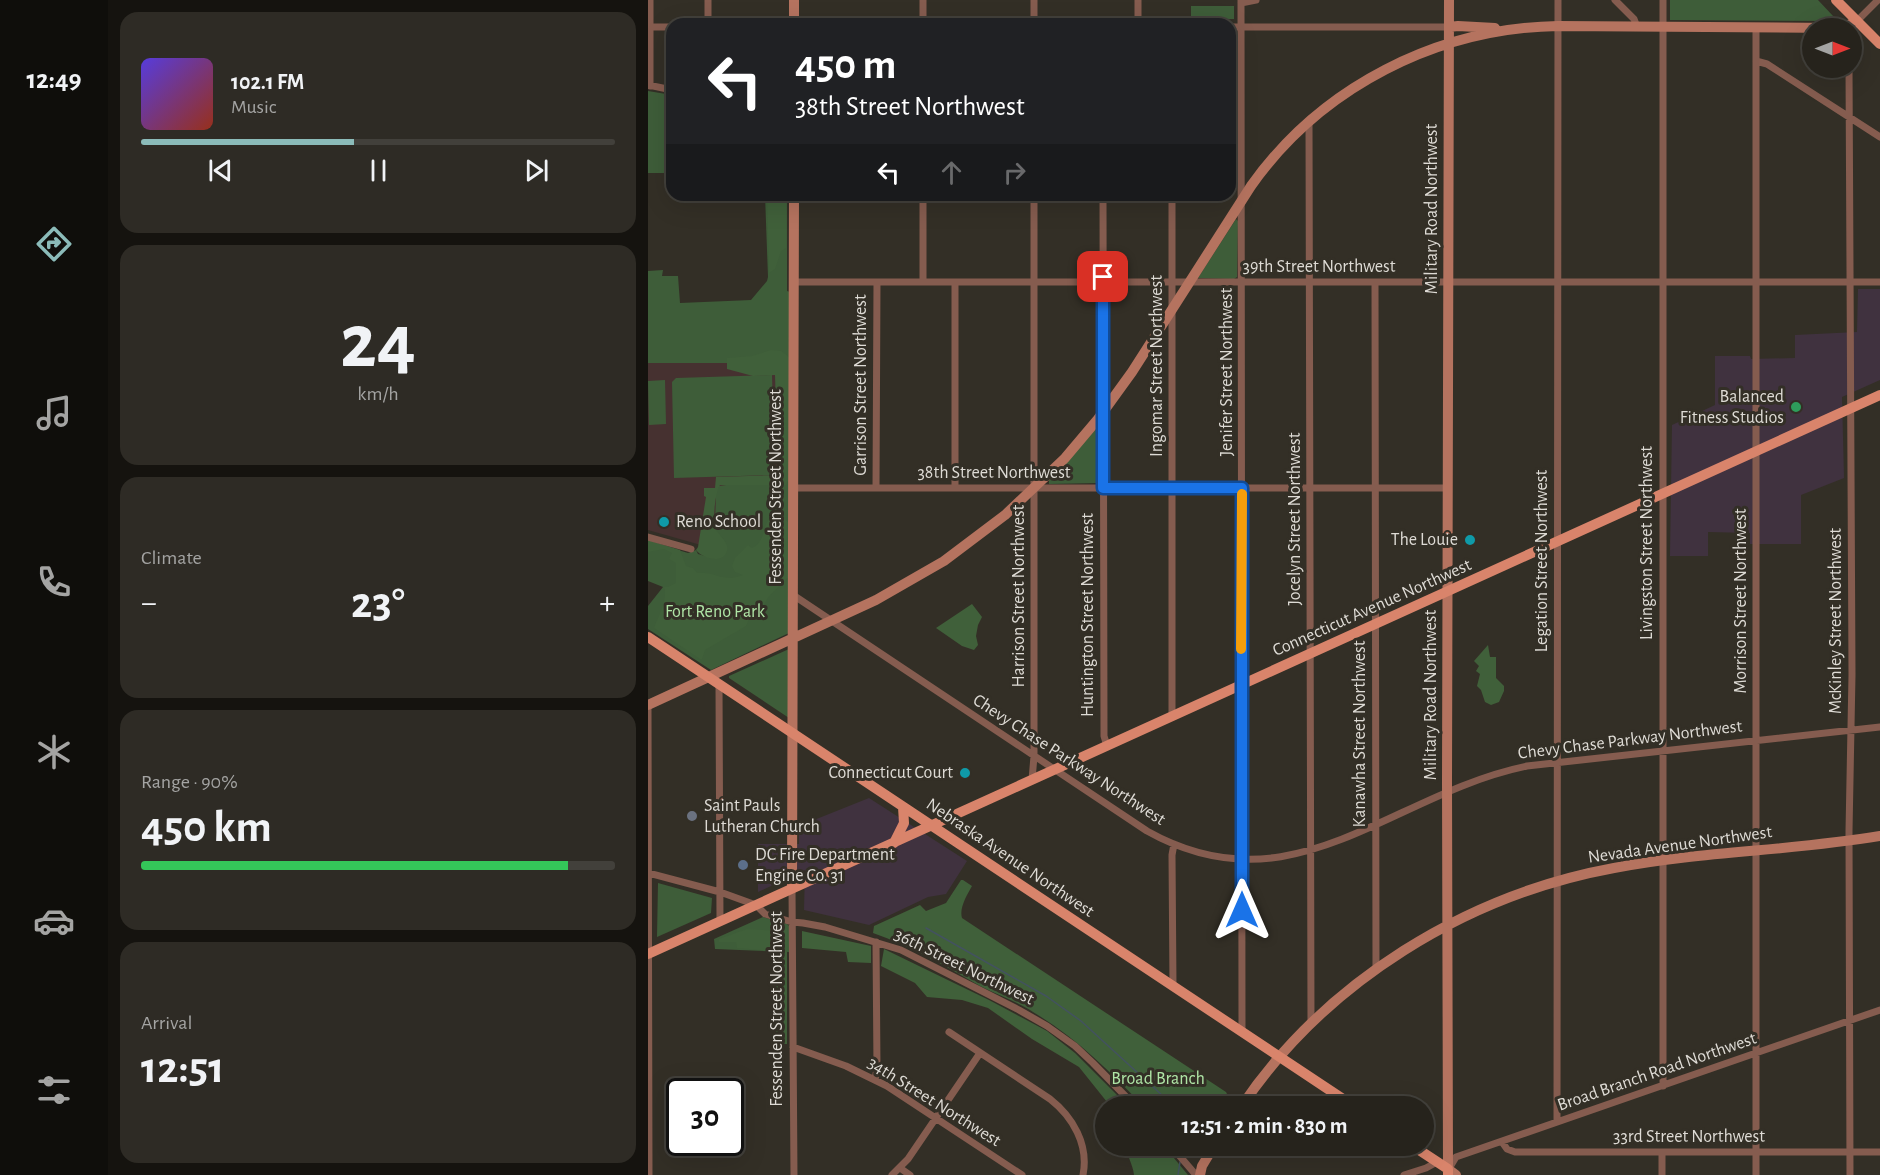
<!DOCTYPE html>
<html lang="en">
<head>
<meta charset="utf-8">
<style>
  body { margin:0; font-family:"Alegreya Sans",sans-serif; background:#2e2b25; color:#f1f3f6; height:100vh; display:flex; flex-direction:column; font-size:22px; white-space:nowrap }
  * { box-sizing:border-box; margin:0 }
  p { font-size:20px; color:#a4a4a3 }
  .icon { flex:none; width:33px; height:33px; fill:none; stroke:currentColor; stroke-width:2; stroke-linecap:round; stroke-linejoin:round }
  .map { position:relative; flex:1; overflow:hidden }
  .panel { display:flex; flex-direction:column; gap:12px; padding:12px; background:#15130f; width:540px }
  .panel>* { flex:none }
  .guide { position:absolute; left:18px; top:18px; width:570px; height:183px; border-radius:18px; box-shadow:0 6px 24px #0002,0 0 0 2px #42403b; background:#202124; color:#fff; overflow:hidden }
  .needle { width:39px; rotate:90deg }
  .controls { position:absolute; left:1154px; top:18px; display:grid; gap:12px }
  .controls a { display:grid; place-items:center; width:60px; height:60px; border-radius:50%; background:#26231c; box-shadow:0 6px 24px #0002,0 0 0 2px #42403b; font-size:30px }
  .speed { position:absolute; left:18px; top:1078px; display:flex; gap:12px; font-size:30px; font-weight:700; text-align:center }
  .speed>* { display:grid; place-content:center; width:78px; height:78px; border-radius:50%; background:#26231c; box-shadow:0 6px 24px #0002,0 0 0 2px #42403b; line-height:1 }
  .speed .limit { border:3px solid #111; border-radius:9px; background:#fff; color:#111 }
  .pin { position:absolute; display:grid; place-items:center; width:51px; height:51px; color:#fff; margin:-26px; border-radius:12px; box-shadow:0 3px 9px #0006 }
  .me { position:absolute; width:66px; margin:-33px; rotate:0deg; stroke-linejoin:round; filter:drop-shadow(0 0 4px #0008) }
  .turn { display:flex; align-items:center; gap:21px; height:126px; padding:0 30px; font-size:27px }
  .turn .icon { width:78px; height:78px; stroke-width:2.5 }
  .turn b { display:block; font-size:42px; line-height:51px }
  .lanes { display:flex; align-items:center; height:57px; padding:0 30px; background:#0003; justify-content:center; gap:30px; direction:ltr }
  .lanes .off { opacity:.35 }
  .big { font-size:45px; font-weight:600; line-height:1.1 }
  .panel .widget { flex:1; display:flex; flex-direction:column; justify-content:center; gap:9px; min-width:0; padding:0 21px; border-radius:18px; background:#2e2b25 }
  .panel .dial { align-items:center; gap:0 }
  .dial b { font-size:78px; line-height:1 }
  .song { display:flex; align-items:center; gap:18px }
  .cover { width:72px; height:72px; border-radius:9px; background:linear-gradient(135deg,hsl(250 70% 55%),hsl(10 70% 35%)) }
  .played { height:6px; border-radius:3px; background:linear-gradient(90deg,#8bbbb9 45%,#42403b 45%) }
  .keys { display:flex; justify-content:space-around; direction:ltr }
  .heat { display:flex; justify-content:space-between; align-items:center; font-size:33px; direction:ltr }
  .charge { height:9px; border-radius:4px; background:linear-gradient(90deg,#34c759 90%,#42403b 0) }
  .trip { position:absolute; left:447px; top:1096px; width:339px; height:60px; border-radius:30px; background:#26231c; box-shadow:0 6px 24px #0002,0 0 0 2px #42403b; font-weight:600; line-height:60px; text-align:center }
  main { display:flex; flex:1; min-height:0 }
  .menu { display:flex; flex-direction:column; width:108px; justify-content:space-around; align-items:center; background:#0f0e0b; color:#a4a4a3 }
  .menu .icon { width:42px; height:42px }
  .menu .active { color:#8bbbb9 }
  .menu b { font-size:27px; color:#f1f3f6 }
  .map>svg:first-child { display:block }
</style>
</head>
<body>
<main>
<nav class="menu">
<b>12:49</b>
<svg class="icon active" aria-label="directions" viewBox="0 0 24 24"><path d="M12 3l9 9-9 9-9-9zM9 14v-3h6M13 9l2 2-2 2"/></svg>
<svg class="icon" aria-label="music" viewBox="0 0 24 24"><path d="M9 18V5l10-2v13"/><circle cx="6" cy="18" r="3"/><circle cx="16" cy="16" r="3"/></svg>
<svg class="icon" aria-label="phone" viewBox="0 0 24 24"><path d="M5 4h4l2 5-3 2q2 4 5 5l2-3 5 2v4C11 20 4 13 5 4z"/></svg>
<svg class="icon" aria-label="climate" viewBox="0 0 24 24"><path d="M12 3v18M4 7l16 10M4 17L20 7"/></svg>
<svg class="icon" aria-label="car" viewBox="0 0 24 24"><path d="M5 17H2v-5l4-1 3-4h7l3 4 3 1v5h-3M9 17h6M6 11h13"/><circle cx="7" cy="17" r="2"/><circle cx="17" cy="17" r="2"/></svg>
<svg class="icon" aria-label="filters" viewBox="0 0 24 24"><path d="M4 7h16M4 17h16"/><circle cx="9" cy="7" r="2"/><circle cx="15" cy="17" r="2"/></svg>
</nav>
<section class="panel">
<div class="widget">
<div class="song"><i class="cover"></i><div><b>102.1 FM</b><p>Music</p></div></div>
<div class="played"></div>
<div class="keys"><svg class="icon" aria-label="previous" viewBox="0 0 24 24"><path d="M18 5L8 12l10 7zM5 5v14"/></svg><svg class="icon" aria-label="pause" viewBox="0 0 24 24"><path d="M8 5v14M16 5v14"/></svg><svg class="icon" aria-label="next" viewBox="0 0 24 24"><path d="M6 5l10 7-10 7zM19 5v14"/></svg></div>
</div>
<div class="widget dial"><b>24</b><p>km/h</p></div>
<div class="widget"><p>Climate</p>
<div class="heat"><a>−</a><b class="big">23°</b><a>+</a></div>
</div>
<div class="widget"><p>Range · 90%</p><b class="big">450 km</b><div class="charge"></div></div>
<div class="widget"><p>Arrival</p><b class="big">12:51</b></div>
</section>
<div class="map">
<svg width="1232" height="1175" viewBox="0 0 1232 1175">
  <rect width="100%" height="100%" fill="#332f26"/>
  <path fill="#40323f" d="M1210,289H1232V380L1194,397L1196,478L1153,495V544H1102V533L1060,532V556H1022L1024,425L1067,405V356H1102L1103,359L1147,358V335L1209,332Z
    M221,798L319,861L298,894L280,897L221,925L156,910L157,870L110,892V844H151V826Z"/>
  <path fill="#463130" d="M0,363H139V485L67,549L0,530Z"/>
  <path fill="#3e5d39" d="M1022,0H1170L1186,17L1184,21L1022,20Z
    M543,6H586V19H543Z
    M0,91L24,95V191L22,173H0Z
    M117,195H139V291L142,292L141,357L139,363H0V271L15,270L14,276H30L32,303L103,300L119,281L120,277Z
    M588,219L590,221L589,277L586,279L550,278Z
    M124,375L127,475L26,478L24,382L28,378Z
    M17,380L18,424L1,425L0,381Z
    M449,428L451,430V483L401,484V480Z
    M142,476L141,633L63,670L0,629V606L15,587L0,581V541L40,553L48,550L50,554L61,557L67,528L68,492L71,486Z
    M141,649V718L81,678V676Z
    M10,883L64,898L63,913L9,937Z
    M115,917L139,924L141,926V952L67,949L66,939Z"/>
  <path fill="#40603a" d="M119,195H138V248L133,251L127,269L121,273Z
    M123,350L133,351L141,357L142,476L138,485H72C67,493 65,517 67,527C69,535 82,542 79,551C75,565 54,558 48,550L50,547L58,497L56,496V488H67L68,477L130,475L127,375L105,376L79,369V358L104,356Z
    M128,513L132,514L142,524L141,577L121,596L110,615L101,619L98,626L57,650L54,659H52L6,628C11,615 20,599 16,587H20L28,583V563L21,559L24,553L16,549L0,552V540L32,550L38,566L45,568L49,573C67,571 75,583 95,575L87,572L84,566L87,558L100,545L104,548C121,539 110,525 128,513Z
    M324,604L334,617L330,625L328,636L330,645L326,650L314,646L288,628Z
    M840,645L842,657H848V678L856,686V691L851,702L843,705L837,702L833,690L829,686L832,674L828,671L831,666L826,661Z
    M313,880H315L324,886C319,895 311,908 314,918L578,1092L580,1096L579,1107H496C462,1071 427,1037 385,1012C368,1001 349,995 332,986C297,966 263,946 225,933L226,926L272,905L278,911L298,903Z
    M139,928V1044H126L125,951L89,948L88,942H71V939L99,929L130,931Z
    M154,931L223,946V963L200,962L198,952L154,948Z
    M236,949L341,1000L399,1031L427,1053L481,1107H463L431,1067L384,1039L340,1008L314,1000L279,997L267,983L233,966Z
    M478,1146H516L540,1175H486C485,1164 479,1157 478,1146Z"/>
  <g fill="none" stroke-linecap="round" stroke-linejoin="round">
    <path stroke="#435260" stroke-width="1.5" d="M278,928L398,996L433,1021L527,1107
      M534,1154L535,1146
      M530,1175L532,1162"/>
    <path stroke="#855c4f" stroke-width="7" d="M60,0V24
      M275,0V24
      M386,0V24
      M490,0V24
      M593,0L594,1032
      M967,0L986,19L989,27
      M1015,0V1086
      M593,3L608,0
      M0,27H24
      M582,27H801
      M1203,31L1209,21L1230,0
      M1108,61L1119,64L1232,137
      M1201,68L1204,675L1201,831L1202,1175
      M0,85L24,90
      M2,86V0
      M661,121L663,1024
      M455,195L456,736L459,746
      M145,282H1232
      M275,282V195
      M307,282V488
      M727,282L728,970
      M145,488H799
      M228,488L229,282
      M0,537L43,549
      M145,595L499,831C645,913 742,794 879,766L1232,727
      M71,684L72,921
      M0,705L1,1175
      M524,717V195
      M384,780L386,756V195
      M0,873L72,892L108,905L117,914L144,922L155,923L177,927L253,950L371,1010L399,1026L427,1046L445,1063L488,1107
      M144,888L146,1175
      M525,986L524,855L526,844
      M301,1032L402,1099C425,1117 441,1145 435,1175
      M145,1047L198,1066L239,1086L374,1175
      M227,1080L229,1068L228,942
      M909,1122L910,0
      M854,1142L859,1149L867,1152H1232
      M523,1146L548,1175
      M1014,1152V1175
      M802,1167L808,1157L1232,1010
      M252,1168L262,1175
      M244,1175L260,1159L332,1053
      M756,1175L778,1168L789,1162
      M1108,1175V27"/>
    <path stroke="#b5735f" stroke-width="10" d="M801,0L799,783L800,1169L808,1175
      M146,24V0
      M801,27L810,26L847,28
      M0,705L228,600L296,561L357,515L417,458L450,419L484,372L603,186C673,87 789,28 910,26L1189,28L1198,26L1209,21
      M144,888L146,195
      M593,1107C677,982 818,895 966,868C1054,851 1144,851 1232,836
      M552,1175L554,1166L566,1146"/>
    <path stroke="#d9846b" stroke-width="10" d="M1188,0L1232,44
      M0,637L707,1107
      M246,843L256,823L255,807
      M0,954L1232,395
      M765,1146L800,1169V1175"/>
  </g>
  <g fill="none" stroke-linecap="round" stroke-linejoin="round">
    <defs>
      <path id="route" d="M455,277V488H594V910"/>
    </defs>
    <use href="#route" stroke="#114b97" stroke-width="15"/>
    <use href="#route" stroke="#1a73e8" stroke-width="10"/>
    <path stroke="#f59e0b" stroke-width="10" d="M593,649L594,494"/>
  </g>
  <circle fill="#2e9e5b" stroke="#332f26" stroke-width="2" cx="1148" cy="407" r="6"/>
  <g fill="#0f9aa8" stroke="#332f26" stroke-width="2">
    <circle cx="16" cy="522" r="6"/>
    <circle cx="822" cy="540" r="6"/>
    <circle cx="317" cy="773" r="6"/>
  </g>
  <circle fill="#6b7280" stroke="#332f26" stroke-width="2" cx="44" cy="816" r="6"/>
  <circle fill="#5c6f8a" stroke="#332f26" stroke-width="2" cx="95" cy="865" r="6"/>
  <g text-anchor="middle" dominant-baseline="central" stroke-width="6" stroke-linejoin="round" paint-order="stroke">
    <g font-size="18" fill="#dedbd5" stroke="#332f26">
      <text transform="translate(784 209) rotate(-90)">Military Road Northwest</text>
      <text x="671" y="267">39th Street Northwest</text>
      <text transform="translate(509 366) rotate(-90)">Ingomar Street Northwest</text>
      <text transform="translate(579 372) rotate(-90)">Jenifer Street Northwest</text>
      <text transform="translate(213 385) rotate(-90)">Garrison Street Northwest</text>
      <text x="346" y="473">38th Street Northwest</text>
      <text transform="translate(128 487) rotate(-90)">Fessenden Street Northwest</text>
      <text transform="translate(647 519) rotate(-90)">Jocelyn Street Northwest</text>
      <text transform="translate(999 543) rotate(-90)">Livingston Street Northwest</text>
      <text transform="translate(894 561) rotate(-90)">Legation Street Northwest</text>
      <text transform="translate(371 596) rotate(-90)">Harrison Street Northwest</text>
      <text transform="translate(1093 601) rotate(-90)">Morrison Street Northwest</text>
      <text transform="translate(724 608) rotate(-24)">Connecticut Avenue Northwest</text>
      <text transform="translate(440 615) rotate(-90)">Huntington Street Northwest</text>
      <text transform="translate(1188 621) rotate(-90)">McKinley Street Northwest</text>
      <text transform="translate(783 695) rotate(-90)">Military Road Northwest</text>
      <text transform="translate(712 734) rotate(-90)">Kanawha Street Northwest</text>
      <text transform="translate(982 740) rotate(-7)">Chevy Chase Parkway Northwest</text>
      <text transform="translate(421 760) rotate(33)">Chevy Chase Parkway Northwest</text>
      <text transform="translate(1032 845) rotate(-8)">Nevada Avenue Northwest</text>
      <text transform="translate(362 858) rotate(34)">Nebraska Avenue Northwest</text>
      <text transform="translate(316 967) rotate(26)">36th Street Northwest</text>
      <text transform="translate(129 1009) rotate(-90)">Fessenden Street Northwest</text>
      <text transform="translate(1009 1072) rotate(-19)">Broad Branch Road Northwest</text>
      <text transform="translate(286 1102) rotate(32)">34th Street Northwest</text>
      <text x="1041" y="1137">33rd Street Northwest</text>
    </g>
    <g font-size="18" fill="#dedbd5" stroke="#332f26" text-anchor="end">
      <text x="1136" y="397">Balanced<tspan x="1136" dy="21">Fitness Studios</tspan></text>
      <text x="28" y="522" text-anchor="start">Reno School</text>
      <text x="810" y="540">The Louie</text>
      <text x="305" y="773">Connecticut Court</text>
      <text x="56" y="806" text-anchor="start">Saint Pauls<tspan x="56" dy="21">Lutheran Church</tspan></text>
      <text x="107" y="855" text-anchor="start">DC Fire Department<tspan x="107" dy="21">Engine Co. 31</tspan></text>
    </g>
    <g font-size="18" fill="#afe5a6" stroke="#332f26">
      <text x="67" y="612">Fort Reno Park</text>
      <text x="510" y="1079">Broad Branch</text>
    </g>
  </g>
</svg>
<div class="controls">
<a><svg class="needle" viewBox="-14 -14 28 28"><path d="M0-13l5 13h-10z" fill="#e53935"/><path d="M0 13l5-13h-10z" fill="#a4a4a3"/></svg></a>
</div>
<div class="speed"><div class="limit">30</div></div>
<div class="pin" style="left:455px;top:277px;background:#d93025"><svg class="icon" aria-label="arrive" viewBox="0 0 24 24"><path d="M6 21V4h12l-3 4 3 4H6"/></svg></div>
<svg class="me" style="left:594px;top:910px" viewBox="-20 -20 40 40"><path d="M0-17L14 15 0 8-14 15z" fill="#1a73e8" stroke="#fff" stroke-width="4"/></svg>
<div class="trip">12:51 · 2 min · 830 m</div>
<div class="guide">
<div class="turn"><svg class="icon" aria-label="left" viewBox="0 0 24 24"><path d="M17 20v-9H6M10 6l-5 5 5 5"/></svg><div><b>450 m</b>38th Street Northwest</div></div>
<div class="lanes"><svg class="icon" aria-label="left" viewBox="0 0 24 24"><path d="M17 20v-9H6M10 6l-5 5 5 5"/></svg><svg class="icon off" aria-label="ahead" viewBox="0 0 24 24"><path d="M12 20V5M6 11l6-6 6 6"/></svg><svg class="icon off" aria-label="right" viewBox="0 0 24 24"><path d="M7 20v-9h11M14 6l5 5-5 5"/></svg></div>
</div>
</div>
</main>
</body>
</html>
